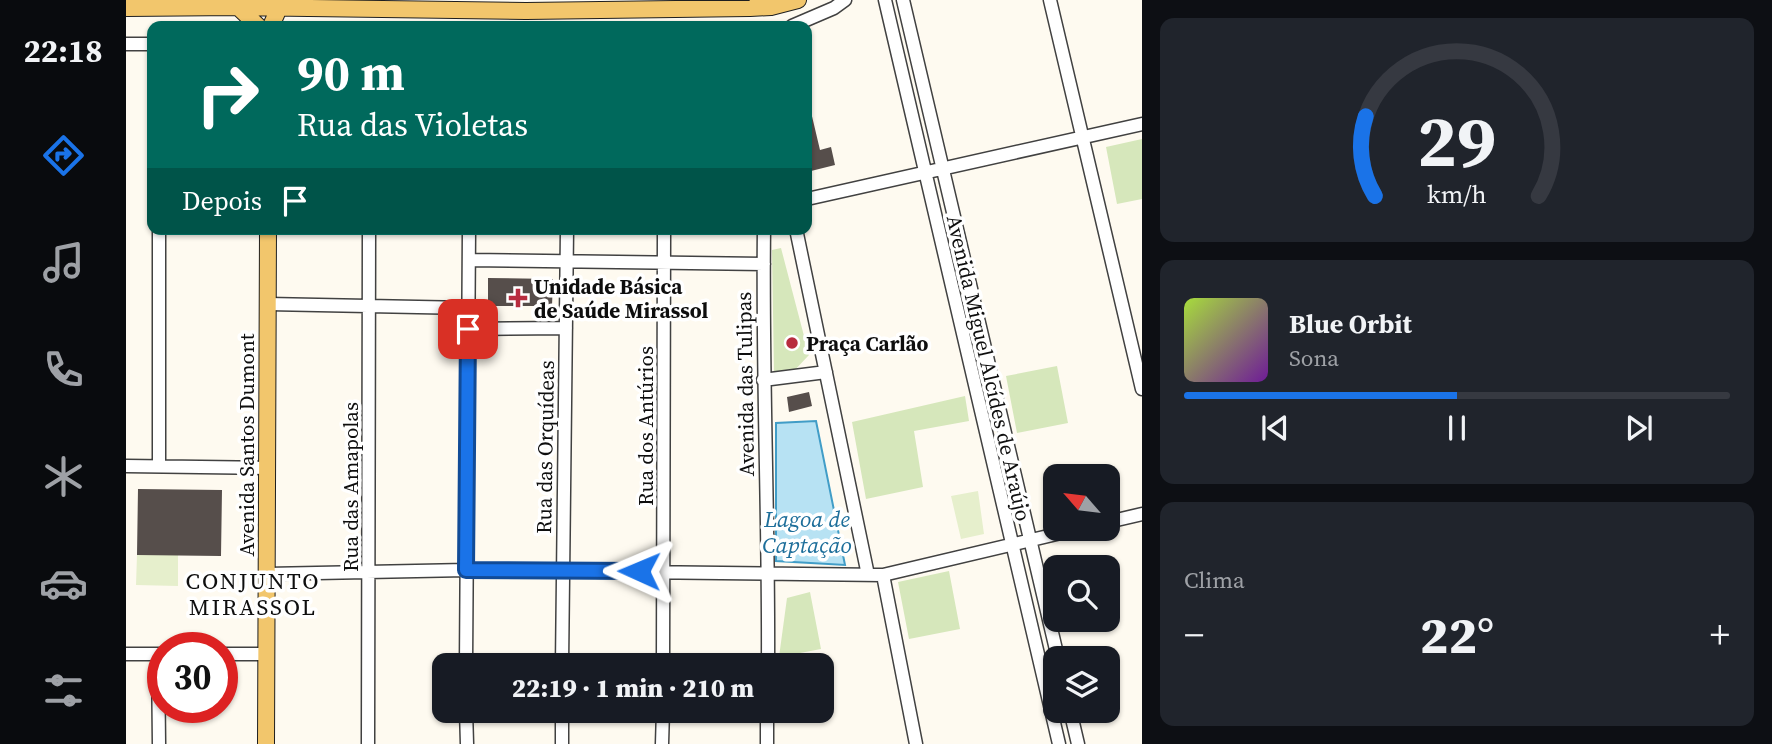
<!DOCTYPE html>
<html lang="pt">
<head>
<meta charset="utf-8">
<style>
  body { margin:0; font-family:"Source Serif 4",serif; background:#20242c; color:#f1f3f6; height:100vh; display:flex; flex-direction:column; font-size:26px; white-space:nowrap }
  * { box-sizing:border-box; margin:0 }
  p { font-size:23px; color:#9ea1a6 }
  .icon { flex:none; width:38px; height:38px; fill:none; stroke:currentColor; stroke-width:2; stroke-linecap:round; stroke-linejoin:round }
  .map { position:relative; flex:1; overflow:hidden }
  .sheet { display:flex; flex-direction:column; gap:18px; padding:18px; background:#0d0f14; width:630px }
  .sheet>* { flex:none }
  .guide { position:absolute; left:21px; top:21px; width:665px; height:214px; border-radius:14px; box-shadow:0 2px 5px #0004; background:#00695c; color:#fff; overflow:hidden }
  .needle { width:46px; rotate:298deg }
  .buttons { position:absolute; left:917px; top:464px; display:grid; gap:14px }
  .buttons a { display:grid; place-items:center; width:77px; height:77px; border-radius:14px; background:#171b24; box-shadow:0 2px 5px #0004; font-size:35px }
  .speed { position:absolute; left:21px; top:632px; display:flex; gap:14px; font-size:35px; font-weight:700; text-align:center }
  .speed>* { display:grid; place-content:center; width:91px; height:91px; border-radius:50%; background:#171b24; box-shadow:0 2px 5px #0004; line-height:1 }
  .speed .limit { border:10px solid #d22; background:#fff; color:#111 }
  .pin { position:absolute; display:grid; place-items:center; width:60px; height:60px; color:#fff; margin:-30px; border-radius:14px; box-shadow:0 4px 10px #0006 }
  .me { position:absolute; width:77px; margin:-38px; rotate:271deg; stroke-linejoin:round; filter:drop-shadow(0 0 5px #0008) }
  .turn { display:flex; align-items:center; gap:24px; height:147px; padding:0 35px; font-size:32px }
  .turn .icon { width:91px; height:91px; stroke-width:2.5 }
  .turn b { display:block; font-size:49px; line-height:60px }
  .then { display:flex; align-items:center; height:66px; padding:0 35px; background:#0003; gap:14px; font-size:26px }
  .big { font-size:52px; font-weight:800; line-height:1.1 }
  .sheet .card { flex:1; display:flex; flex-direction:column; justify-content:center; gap:10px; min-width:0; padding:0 24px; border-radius:14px; background:#20242c }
  .sheet .dial { align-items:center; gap:0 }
  .dial svg { height:182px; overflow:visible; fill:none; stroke:#363941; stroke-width:7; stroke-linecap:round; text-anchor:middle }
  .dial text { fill:#f1f3f6; stroke:none }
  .song { display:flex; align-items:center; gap:21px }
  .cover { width:84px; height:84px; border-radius:10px; background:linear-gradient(135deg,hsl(80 70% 55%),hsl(280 70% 35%)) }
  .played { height:7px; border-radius:4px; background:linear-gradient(90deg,#1a73e8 50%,#363941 50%) }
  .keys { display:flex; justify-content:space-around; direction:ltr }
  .heat { display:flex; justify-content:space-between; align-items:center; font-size:38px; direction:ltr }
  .trip { position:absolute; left:306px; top:653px; width:402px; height:70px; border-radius:14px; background:#171b24; box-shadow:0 2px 5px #0004; font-weight:800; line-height:70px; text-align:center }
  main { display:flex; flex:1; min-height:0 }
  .tabs { display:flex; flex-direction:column; width:126px; justify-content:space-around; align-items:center; background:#090b0e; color:#9ea1a6 }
  .tabs .icon { width:49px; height:49px }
  .tabs .active { color:#1a73e8 }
  .tabs b { font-size:32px; color:#f1f3f6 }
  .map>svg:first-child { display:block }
</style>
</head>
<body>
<main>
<nav class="tabs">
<b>22:18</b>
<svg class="icon active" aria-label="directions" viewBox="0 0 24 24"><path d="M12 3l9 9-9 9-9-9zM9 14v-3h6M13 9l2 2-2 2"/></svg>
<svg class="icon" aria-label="music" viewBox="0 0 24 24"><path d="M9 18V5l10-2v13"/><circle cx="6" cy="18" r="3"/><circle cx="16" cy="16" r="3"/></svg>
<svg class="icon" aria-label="phone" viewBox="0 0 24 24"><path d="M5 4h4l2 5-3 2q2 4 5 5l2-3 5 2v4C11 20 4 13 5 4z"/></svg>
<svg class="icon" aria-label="climate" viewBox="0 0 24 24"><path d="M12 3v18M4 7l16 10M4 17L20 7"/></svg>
<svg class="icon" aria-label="car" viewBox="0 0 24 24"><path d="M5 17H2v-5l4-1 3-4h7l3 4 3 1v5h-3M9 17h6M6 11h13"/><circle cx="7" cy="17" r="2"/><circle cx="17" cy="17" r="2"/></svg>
<svg class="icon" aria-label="filters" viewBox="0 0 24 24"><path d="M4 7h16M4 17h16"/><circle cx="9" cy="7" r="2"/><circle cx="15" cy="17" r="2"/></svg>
</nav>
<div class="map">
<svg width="1016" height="744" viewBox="0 0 1016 744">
  <rect width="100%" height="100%" fill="#fefaf0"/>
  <path fill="#d6e7bb" d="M1016,139V199L991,204L980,147Z
    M655,248L683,355L666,373L648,374L646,250Z
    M931,366L942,423L891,433L880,376Z
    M839,396L843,421L788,431L797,487L740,499L726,422Z
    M823,571L834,629L783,639L772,582Z
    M684,592L695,649L653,657L661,598Z"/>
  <path fill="#e6efcc" d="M852,491L858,534L835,539L825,496Z
    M11,555H52V586L10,585Z"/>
  <path fill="#b7e2f3" stroke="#419dc7" stroke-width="2" d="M690,421L719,565L650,561V423Z"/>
  <path fill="#564e4b" d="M685,112L694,150L705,147L709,165L681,172V113Z
    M362,278L427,279L426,306H362Z
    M683,392L686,406L663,412L661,397Z
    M12,489L96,490L95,556L11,555Z"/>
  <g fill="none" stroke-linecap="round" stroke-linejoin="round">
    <defs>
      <path id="minor" d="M759,0L933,744
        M777,0L932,658
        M924,0L1016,389
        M666,26L708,8L719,0
        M0,44H26
        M681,199L1016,124
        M638,229C636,375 643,520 642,665
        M670,229L742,575
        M343,260L638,264
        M142,304L342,308
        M342,329L440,328
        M637,380L700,372
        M0,466L141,468
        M33,466V229
        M982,522L1016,514
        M141,574L340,570L757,575L956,528
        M757,575L790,744
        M0,654H37
        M32,654L33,744
        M96,654H141
        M340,665L343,229
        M436,665L441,229
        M537,665L538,229
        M340,710L341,744
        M944,710L952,744
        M242,744L243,229
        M436,744V710
        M536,744L537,710
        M641,744V710"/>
      <path id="major" d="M112,7L132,26
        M0,8L112,7L400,11L624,8L645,7L672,0
        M145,26L153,8
        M140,744L142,229"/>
    </defs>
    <use href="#minor" stroke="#414141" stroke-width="15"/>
    <use href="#major" stroke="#1f1f1f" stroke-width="18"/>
    <use href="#minor" stroke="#fff" stroke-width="12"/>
    <use href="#major" stroke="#f2c66c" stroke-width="16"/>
  </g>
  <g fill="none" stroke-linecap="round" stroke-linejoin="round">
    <defs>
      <path id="route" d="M342,329L340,570L513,571"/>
    </defs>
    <use href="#route" stroke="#114b97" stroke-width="18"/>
    <use href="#route" stroke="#1a73e8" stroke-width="12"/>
  </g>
  <g fill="#b82c3f" stroke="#fff" stroke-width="2.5">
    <path d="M388.5 287.5h7v7h7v7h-7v7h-7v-7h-7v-7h7z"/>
    <circle cx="666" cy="343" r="7"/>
  </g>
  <g text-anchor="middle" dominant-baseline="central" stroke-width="7" stroke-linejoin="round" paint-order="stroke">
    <g font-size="21" font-weight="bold" fill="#0e0e0e" stroke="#fff" text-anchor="start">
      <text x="408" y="286">Unidade Básica<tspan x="408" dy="24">de Saúde Mirassol</tspan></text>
      <text x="680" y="343">Praça Carlão</text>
    </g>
    <g font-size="21" fill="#0e0e0e" stroke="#fff">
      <text transform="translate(863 368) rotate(77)">Avenida Miguel Alcídes de Araújo</text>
      <text transform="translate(619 384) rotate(-91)">Avenida das Tulipas</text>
      <text transform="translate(519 426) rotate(-90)">Rua dos Antúrios</text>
      <text transform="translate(120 445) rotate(-90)">Avenida Santos Dumont</text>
      <text transform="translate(419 447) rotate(-89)">Rua das Orquídeas</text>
      <text transform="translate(224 487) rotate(-90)">Rua das Amapolas</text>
    </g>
    <g font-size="23" font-style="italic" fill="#1d6e9a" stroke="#fff">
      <text x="681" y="519">Lagoa de<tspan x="681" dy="26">Captação</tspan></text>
    </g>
    <g font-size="23" letter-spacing="2" fill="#0e0e0e" stroke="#fff">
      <text x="127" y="581">CONJUNTO<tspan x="127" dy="26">MIRASSOL</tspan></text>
    </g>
  </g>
</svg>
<div class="buttons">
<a><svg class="needle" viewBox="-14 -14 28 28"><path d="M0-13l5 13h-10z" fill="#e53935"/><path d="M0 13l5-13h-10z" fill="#9ea1a6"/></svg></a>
<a><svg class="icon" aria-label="search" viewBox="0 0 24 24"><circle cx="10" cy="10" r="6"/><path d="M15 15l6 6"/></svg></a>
<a><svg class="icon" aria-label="layers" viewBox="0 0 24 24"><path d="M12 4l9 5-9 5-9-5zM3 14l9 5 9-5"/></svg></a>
</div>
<div class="speed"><div class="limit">30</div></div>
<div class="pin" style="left:342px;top:329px;background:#d93025"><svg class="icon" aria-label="arrive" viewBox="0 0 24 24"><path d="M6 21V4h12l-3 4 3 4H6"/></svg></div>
<svg class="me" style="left:513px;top:571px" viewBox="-20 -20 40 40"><path d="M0-17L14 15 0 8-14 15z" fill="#1a73e8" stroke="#fff" stroke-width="4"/></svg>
<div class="trip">22:19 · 1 min · 210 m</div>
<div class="guide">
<div class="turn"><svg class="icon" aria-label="right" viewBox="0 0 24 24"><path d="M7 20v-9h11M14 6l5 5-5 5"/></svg><div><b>90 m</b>Rua das Violetas</div></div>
<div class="then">Depois<svg class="icon" aria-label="arrive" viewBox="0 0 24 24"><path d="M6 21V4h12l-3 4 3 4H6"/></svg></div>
</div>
</div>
<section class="sheet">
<div class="card dial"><svg viewBox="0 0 100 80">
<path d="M14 69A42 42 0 1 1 86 69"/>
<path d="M14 69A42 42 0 0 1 10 34" stroke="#1a73e8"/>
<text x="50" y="56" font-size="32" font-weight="700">29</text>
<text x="50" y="72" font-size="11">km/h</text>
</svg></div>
<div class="card">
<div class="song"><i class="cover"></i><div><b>Blue Orbit</b><p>Sona</p></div></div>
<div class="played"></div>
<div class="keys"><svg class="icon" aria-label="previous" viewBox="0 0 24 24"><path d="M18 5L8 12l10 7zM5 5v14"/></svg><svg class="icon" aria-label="pause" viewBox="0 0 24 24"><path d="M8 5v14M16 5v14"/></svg><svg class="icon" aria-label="next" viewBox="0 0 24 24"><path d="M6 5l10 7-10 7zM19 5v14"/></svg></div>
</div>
<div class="card"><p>Clima</p>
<div class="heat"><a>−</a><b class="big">22°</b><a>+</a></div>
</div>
</section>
</main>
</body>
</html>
